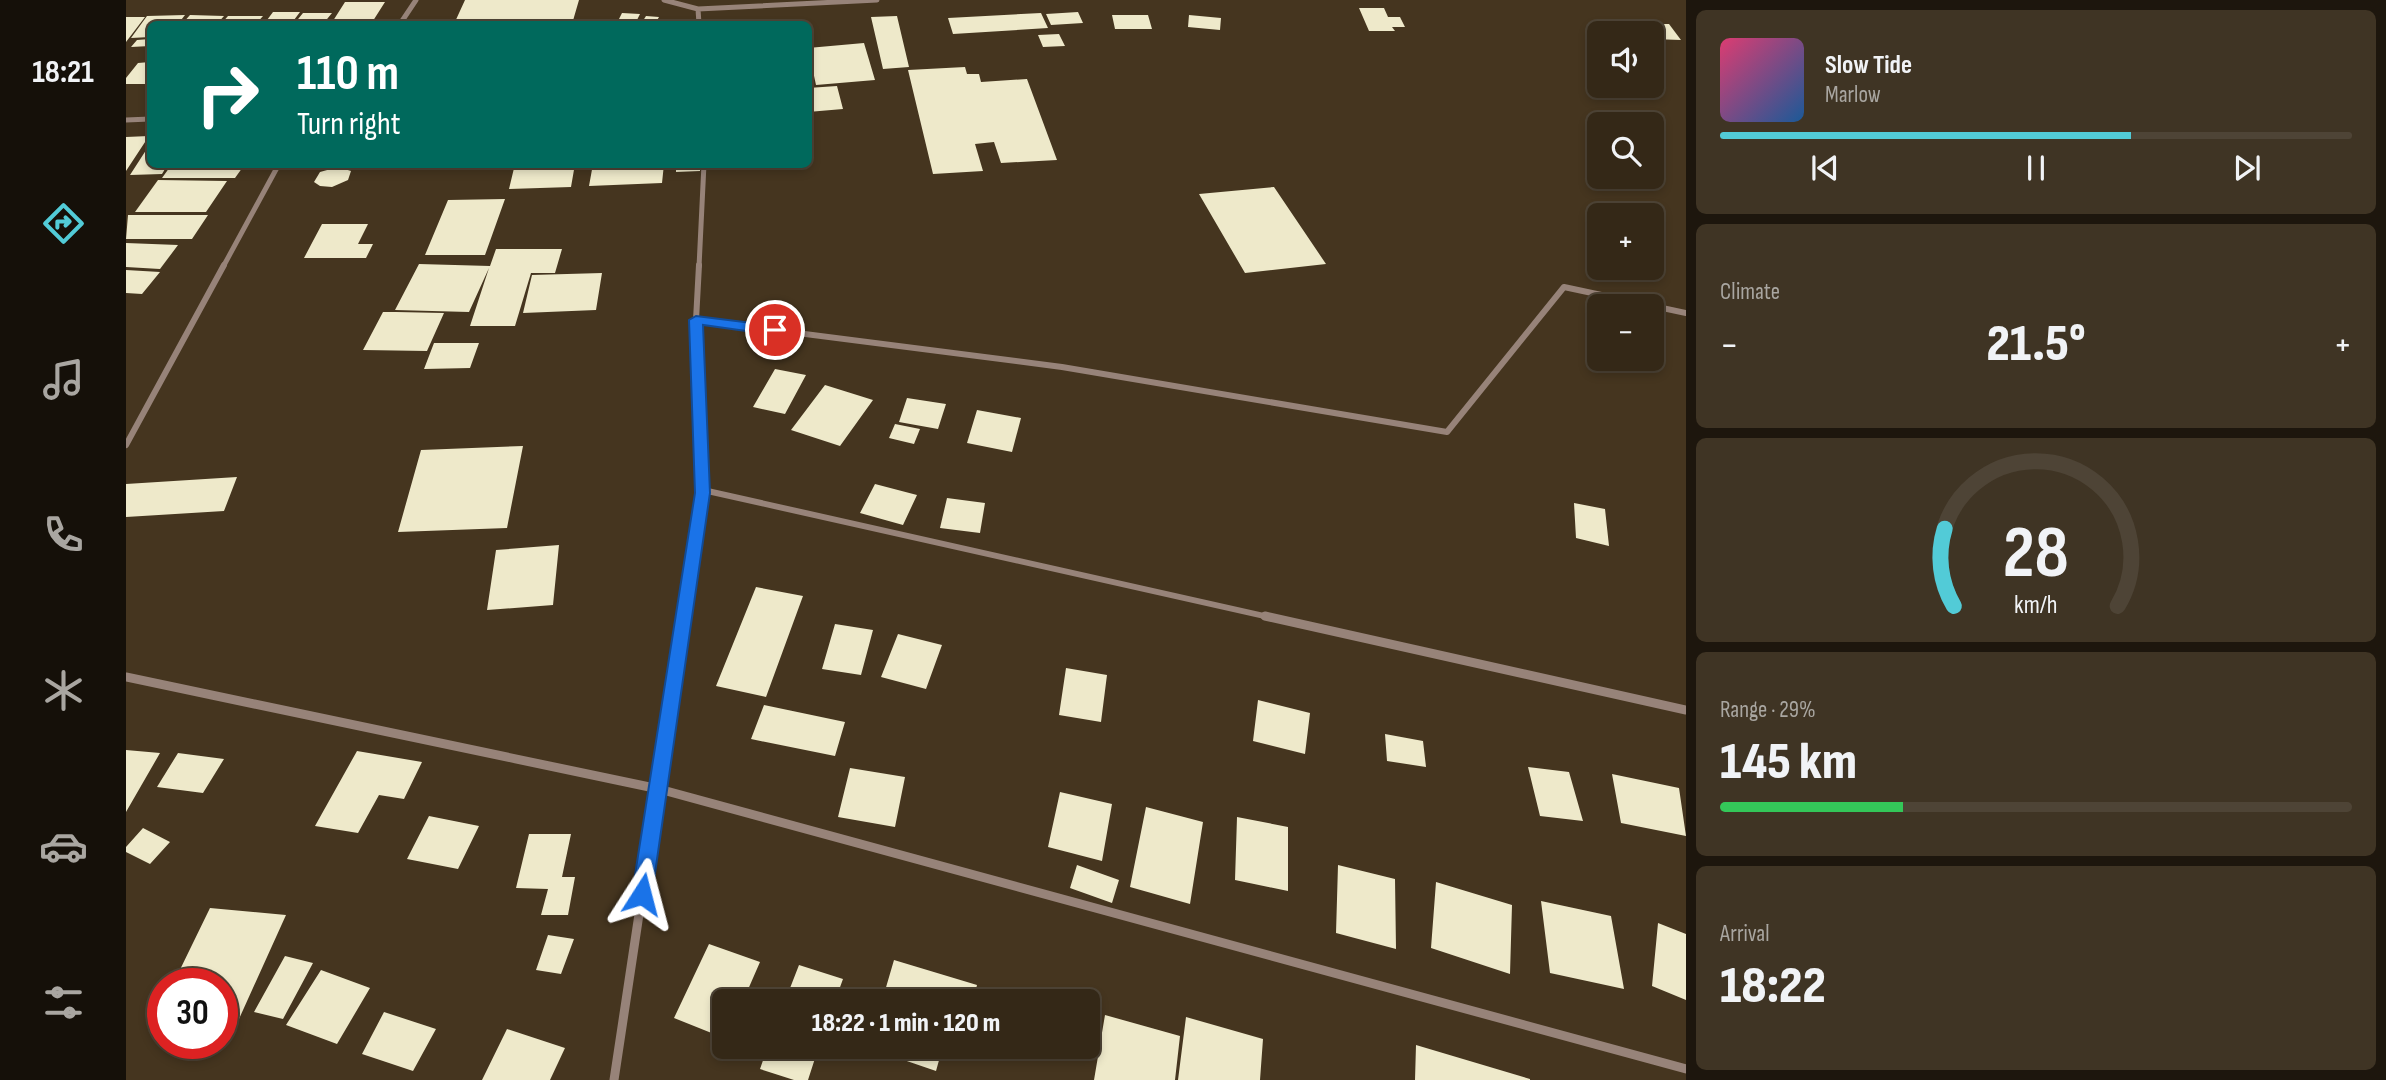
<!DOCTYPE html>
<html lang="en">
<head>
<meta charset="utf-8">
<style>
  body { margin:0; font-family:"Sofia Sans Condensed",sans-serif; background:#3f3424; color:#f1f3f6; height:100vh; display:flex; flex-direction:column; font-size:26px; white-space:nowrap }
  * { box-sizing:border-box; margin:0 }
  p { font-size:23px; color:#a9a6a1 }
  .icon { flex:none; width:38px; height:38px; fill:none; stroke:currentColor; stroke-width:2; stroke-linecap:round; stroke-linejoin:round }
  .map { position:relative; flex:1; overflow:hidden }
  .details { display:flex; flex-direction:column; gap:10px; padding:10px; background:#1d160d; width:700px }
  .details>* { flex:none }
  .hud { position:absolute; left:21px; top:21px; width:665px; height:147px; border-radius:10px; box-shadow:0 4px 10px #0003,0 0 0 2px #4e4436; background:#00695c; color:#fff; overflow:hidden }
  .tools { position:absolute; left:1461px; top:21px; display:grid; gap:14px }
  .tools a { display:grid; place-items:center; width:77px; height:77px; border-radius:10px; background:#342817; box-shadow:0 4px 10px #0003,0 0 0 2px #4e4436; font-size:35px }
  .speed { position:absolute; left:21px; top:968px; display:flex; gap:14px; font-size:35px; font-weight:700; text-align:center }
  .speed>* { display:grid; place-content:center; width:91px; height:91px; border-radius:50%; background:#342817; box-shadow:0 4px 10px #0003,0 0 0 2px #4e4436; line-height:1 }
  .speed .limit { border:10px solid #d22; background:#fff; color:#111 }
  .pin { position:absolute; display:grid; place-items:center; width:60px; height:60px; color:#fff; margin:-30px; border:4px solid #fff; border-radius:50%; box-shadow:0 2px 7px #0007 }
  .me { position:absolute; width:77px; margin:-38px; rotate:9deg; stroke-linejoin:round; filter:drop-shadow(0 0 5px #0008) }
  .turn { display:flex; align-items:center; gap:24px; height:147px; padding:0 35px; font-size:32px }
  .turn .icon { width:91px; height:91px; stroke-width:2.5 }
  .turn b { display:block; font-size:49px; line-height:60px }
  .big { font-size:52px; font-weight:800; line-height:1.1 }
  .details .card { flex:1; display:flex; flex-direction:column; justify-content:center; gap:10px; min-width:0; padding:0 24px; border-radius:10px; background:#3f3424 }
  .details .dial { align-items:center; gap:0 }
  .dial svg { height:182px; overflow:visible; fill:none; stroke:#4e4436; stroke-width:7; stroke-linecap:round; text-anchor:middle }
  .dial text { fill:#f1f3f6; stroke:none }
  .song { display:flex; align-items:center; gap:21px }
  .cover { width:84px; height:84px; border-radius:10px; background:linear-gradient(135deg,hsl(340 70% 55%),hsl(210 70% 35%)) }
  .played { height:7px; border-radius:4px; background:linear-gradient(90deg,#52cbd7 65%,#4e4436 65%) }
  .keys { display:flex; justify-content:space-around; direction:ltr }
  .heat { display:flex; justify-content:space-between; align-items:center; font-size:38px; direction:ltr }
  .charge { height:10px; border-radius:5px; background:linear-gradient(90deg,#34c759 29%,#4e4436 0) }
  .trip { position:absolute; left:586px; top:989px; width:388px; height:70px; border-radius:10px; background:#342817; box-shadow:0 4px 10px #0003,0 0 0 2px #4e4436; font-weight:800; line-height:70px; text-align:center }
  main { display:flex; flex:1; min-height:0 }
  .menu { display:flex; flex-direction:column; width:126px; justify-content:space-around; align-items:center; background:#151009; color:#a9a6a1 }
  .menu .icon { width:49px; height:49px }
  .menu .on { color:#52cbd7 }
  .menu b { font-size:32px; color:#f1f3f6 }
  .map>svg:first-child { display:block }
</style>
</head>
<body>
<main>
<nav class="menu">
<b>18:21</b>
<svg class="icon on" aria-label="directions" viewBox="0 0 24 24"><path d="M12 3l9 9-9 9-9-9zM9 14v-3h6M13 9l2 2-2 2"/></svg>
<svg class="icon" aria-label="music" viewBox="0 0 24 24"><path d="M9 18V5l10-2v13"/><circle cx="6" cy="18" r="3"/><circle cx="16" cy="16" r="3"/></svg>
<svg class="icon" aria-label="phone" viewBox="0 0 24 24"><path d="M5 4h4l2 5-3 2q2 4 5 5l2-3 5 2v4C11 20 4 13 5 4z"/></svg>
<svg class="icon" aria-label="climate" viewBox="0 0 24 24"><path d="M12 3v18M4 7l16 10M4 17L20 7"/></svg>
<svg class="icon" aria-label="car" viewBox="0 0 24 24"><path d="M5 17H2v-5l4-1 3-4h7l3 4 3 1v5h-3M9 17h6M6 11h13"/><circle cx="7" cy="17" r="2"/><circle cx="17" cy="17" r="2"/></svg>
<svg class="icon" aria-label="filters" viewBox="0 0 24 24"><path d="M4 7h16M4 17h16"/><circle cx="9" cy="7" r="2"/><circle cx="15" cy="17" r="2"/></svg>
</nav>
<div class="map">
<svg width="1560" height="1080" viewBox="0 0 1560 1080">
  <rect width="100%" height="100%" fill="#45351f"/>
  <path fill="#eee9ca" d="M339,0H453L446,24H328Z
    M219,2H259L245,24H205Z
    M1233,8H1258L1262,17H1274L1279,27H1266L1269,31H1243Z
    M147,12H174L165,24H138Z
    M952,12L957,23L925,25L920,14Z
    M177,13H206L197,24H168Z
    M496,13L514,14L510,22L492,21Z
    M915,13L922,28L827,34L822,18Z
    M59,15L52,24H24V37L5,38L21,16Z
    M64,15L98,16L91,24H56Z
    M986,15H1022L1026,29H989Z
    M1063,15L1095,18L1094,30L1062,27Z
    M102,16H137L130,24H95Z
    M520,16L533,17L529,24H515Z
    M771,16L783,67L757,69L745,17Z
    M0,17H19L0,42Z
    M1514,24H1543L1555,40L1526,39V33H1522Z
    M933,34L939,46L917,47L912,35Z
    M24,39V46L5,47L11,40Z
    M738,43L749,80L690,85L682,48Z
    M24,62V84H0V78L12,63Z
    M839,67L841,74H853L855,82L901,79L931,160L875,163L868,142L849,144L857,171L807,174L782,70Z
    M711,86L717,109L682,112V88Z
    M23,136L0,171V137Z
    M24,144V164H42L36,174L4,175Z
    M46,164H119L109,178H36Z
    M389,164H449L445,187L383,189Z
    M467,164H538L536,183L463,186Z
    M550,164H574V171L550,172Z
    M212,167L225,171L222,180L206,187L194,186L188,182L194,172Z
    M32,180L101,181L80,212H9Z
    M1148,187L1200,264L1119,273L1073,194Z
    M379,199L359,255H299L322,200Z
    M2,215H82L66,239H0Z
    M196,224H242L232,244H247L240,258H178Z
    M0,243L52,245L34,269L0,267Z
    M370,249H436L429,273H405L389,326H344L363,268L343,312L269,310L293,264L364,266Z
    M0,270L34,272L16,294L0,293Z
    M476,273L470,310L397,313L406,275Z
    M257,312H270L318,313L301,351L237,350Z
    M308,343H353L344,368L298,369Z
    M1503,359H1525L1527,369L1505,365Z
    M649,369L680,375L659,414L627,407Z
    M699,385L747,400L714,446L665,430Z
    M781,398L820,404L812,429L773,422Z
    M851,410L895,418L886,452L841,443Z
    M769,424L794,429L788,444L763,438Z
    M397,446L381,528L272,532L295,450Z
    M111,477L98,511L0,517V484Z
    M749,484L791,495L777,525L734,513Z
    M821,498L859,503L854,533L814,528Z
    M1448,503L1479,509L1483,546L1450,538Z
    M433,545L427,605L361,610L370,550Z
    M630,587L677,596L640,697L590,686Z
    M709,624L747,630L735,675L696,669Z
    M772,634L816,645L800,689L755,677Z
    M940,668L981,675L975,722L933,715Z
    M1132,700L1184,713L1179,754L1127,741Z
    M638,705L719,722L709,756L625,739Z
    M1259,734L1297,741L1300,767L1261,761Z
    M0,750L34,753L0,812Z
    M231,751L296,762L278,799L253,795L232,833L189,826Z
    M52,753L98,759L77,793L31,787Z
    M1402,767L1443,772L1457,821L1414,816Z
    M724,768L779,777L769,827L712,817Z
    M1486,774L1553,788L1560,836L1495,823Z
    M934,792L986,804L976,861L922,847Z
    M1020,807L1077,822L1064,904L1004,887Z
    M303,816L353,826L332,869L281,859Z
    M1111,817L1162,827V891L1109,880Z
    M17,828L44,842L24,864L0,852V847Z
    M403,834H445L436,877H449L442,915H415L422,889L390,888Z
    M951,865L993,880L986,903L944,888Z
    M1212,865L1269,879L1270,949L1210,933Z
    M1310,882L1386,905L1384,974L1305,948Z
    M1415,901L1485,916L1498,989L1424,973Z
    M84,908L160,915L108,1030L96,1029V984H47Z
    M1532,923L1560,934V1000L1526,986Z
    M422,935L448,939L435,974L410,970Z
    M583,944L634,962L617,1001H598V1038L548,1018Z
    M159,956L187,963L157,1019L128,1012Z
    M768,960L851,985L847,1001H756Z
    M673,965L717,979L709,1001H659Z
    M195,970L244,988L211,1044L160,1025Z
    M258,1012L310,1029L287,1071L236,1054Z
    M979,1015L1054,1036L1049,1080H968Z
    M1060,1017L1137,1039L1134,1080H1052Z
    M381,1029L439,1048L424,1080H356Z
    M1290,1045L1404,1079V1080H1289Z
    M642,1046H693L682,1080H668L634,1069Z
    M737,1046H817L810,1071Z"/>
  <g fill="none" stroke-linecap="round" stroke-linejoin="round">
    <path stroke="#978379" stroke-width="5" d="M538,0L572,9L573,24
      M572,9L751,0
      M274,24L290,0
      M0,120L24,119
      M97,267L153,164
      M573,267L578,164"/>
    <path stroke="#978379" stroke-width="6" d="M570,320L936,367L1321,432L1438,287L1560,313
      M0,445L98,265
      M577,490L1147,618
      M558,618L577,493L570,320L573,265"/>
    <path stroke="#978379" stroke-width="9" d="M1139,616L1560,710
      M0,677L533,789L1560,1069
      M488,1080L558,616"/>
  </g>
  <path fill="#1a73e8" stroke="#114b97" stroke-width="2" d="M570,316L649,326L655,330L649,335L577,325L584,493L526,894L524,901L516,904L509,901L506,894L569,493L563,320Z"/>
</svg>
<div class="tools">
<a><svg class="icon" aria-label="sound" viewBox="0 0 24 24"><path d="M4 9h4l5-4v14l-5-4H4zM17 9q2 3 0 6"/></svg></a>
<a><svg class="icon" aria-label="search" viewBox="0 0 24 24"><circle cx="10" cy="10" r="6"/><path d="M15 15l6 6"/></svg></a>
<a>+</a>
<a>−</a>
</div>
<div class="speed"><div class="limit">30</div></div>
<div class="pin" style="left:649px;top:330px;background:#d93025"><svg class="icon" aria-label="arrive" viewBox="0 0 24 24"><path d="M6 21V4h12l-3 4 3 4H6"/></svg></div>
<svg class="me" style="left:516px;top:894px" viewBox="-20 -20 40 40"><path d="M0-17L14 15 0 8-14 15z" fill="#1a73e8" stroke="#fff" stroke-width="4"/></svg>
<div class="trip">18:22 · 1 min · 120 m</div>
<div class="hud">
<div class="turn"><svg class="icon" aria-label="right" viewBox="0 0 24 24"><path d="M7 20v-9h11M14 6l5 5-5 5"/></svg><div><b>110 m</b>Turn right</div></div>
</div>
</div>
<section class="details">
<div class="card">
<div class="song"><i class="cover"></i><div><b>Slow Tide</b><p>Marlow</p></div></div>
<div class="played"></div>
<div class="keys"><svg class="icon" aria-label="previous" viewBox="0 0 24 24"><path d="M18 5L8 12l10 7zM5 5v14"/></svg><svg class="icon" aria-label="pause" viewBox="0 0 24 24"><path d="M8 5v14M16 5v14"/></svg><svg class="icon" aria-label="next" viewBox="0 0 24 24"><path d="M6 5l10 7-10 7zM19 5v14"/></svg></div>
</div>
<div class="card"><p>Climate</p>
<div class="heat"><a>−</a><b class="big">21.5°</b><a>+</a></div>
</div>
<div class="card dial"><svg viewBox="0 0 100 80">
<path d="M14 69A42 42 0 1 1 86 69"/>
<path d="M14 69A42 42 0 0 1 10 35" stroke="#52cbd7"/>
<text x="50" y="56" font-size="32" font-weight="700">28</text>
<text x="50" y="72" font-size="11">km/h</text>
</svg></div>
<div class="card"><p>Range · 29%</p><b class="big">145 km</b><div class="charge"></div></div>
<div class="card"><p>Arrival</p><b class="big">18:22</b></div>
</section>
</main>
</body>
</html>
